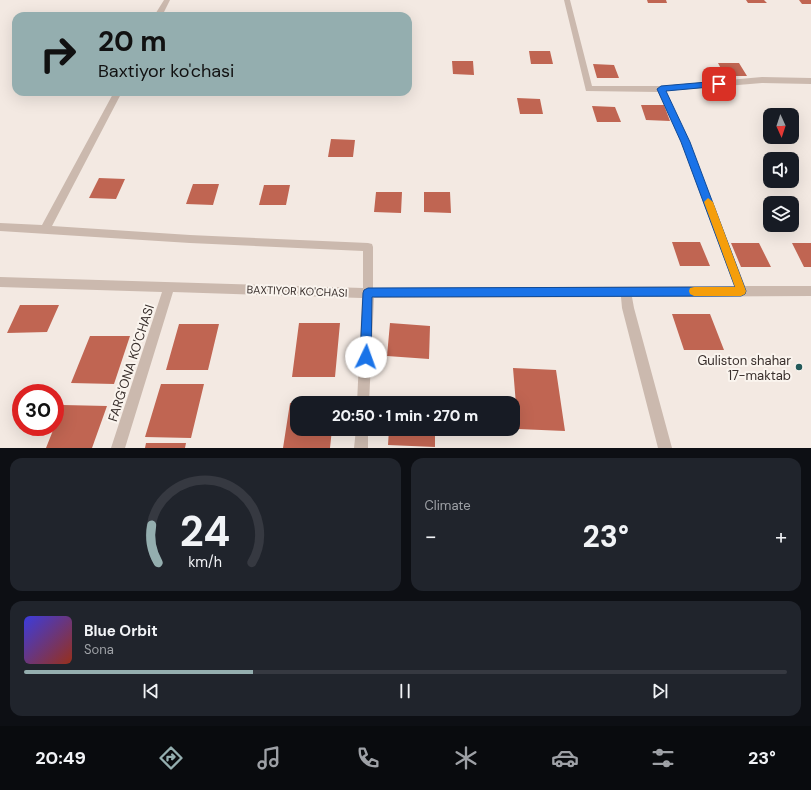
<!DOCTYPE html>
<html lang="en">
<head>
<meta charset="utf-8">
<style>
  body { margin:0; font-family:"DM Sans",sans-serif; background:#20242c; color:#f1f3f6; height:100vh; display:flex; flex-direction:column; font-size:15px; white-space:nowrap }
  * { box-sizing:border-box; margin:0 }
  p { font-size:13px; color:#9ea1a6 }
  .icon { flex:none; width:22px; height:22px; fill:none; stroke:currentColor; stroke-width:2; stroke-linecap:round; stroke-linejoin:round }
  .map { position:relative; height:448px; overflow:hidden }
  .drawer { display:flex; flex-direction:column; gap:10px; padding:10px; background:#0d0f14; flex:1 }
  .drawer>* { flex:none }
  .guide { position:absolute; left:12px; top:12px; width:400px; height:84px; border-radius:12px; box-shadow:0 4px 16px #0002; background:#94aeaf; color:#111; overflow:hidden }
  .needle { width:26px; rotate:177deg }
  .tools { position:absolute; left:763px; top:108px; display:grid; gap:8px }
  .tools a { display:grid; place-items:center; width:36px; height:36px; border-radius:8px; background:#171b24; box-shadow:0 4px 16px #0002; font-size:20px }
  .speed { position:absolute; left:12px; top:384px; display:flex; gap:8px; font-size:20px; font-weight:700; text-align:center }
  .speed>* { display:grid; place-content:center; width:52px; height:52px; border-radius:50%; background:#171b24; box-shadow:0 4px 16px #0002; line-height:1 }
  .speed .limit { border:6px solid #d22; background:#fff; color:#111 }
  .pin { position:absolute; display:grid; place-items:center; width:34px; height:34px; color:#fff; margin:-17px; border-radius:8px; box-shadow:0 2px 6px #0006 }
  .me { position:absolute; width:44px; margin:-22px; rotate:3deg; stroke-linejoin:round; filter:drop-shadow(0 0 3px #0008) }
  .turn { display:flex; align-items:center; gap:14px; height:84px; padding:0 20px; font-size:18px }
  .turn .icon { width:52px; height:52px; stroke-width:2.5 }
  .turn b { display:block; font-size:28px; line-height:34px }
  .big { font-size:30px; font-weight:800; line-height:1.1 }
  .drawer .card { flex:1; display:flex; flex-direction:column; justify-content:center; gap:6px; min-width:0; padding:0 14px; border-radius:12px; background:#20242c }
  .drawer .dial { align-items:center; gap:0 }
  .dial svg { height:104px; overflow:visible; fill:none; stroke:#363941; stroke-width:7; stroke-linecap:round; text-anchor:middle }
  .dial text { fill:#f1f3f6; stroke:none }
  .song { display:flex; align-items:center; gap:12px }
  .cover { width:48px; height:48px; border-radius:6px; background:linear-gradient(135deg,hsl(240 70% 55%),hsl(10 70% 35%)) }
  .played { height:4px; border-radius:2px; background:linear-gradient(90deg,#94aeaf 30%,#363941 30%) }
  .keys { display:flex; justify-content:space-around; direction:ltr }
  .heat { display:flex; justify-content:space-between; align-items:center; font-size:22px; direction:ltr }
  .drawer .tiles { flex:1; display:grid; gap:10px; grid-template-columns:1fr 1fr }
  .card:last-child { grid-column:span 2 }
  .trip { position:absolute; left:290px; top:396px; width:230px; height:40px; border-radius:12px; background:#171b24; box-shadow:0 4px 16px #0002; font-weight:800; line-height:40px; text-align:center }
  .dock { display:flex; height:64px; justify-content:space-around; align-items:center; background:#090b0e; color:#9ea1a6 }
  .dock .icon { width:28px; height:28px }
  .dock .current { color:#94aeaf }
  .dock b { font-size:18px; color:#f1f3f6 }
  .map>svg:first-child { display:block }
</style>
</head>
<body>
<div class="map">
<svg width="811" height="448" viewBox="0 0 811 448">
  <rect width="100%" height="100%" fill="#f3e9e2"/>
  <path fill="#c06552" d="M647,0H666L667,3H648Z
    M746,0H764L767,3H748Z
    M799,0H811V4H802Z
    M529,51H550L553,64H531Z
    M452,61H473L474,75L453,74Z
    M718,63H739L747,76H725Z
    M593,64L614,65L619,78H597Z
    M57,92H79L77,95H55Z
    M337,92H360L359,96H337Z
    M517,98L540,99L543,114H520Z
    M641,105H664L670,121L646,120Z
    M592,106L615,107L621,122H597Z
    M331,139L355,140L353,157H328Z
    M99,178L125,179L116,199L89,198Z
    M193,184H219L213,205L186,204Z
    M264,185H290L286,205H259Z
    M376,192H402L401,213L374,212Z
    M424,192H450L451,213L424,212Z
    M672,242H700L710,266H680Z
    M731,243H759L771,267H741Z
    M792,243H811V267H804Z
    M20,305H59L47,332L7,333Z
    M672,314H710L724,350H684Z
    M299,323H340L335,377H292Z
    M390,323L430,326L429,359L387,356Z
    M179,324H219L208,370H166Z
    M90,336H130L114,384L71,383Z
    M513,368L556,370L565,431L518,429Z
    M161,384H204L191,438L145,437Z
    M290,403L297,402V429H332L330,448H283Z
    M63,405L107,406L92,448H46Z
    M389,429H435V447L388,445Z
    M146,443H186L185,448H145Z"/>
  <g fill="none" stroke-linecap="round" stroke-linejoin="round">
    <path fill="#cbb9ae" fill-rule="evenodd" d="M164,0H170L162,16H154Z
      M564,0H570L592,86H661L762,77L811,78V84L762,83L666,91L689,142L745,286H811V296L632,297L634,308L672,448H658L622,308L621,297L374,298L369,403H357L362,298L173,292L125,448H111L162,292L0,287V277L363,288V251L190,243L0,231V223L42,225L114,92H122L52,226L190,235L368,243L372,244L373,247V288L734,286L681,142L658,92L586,91Z
      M356,429H368V448H354Z"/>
  </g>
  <path fill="#1a73e8" stroke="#114b97" d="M719,81L721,82V86L666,91L690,142L746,291L745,294L741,296L372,297L371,357L369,361L366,362L362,361L360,357L363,293L364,290L368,288L735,287L681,142L657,89L661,86Z"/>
  <path fill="#f59e0b" d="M708,198L713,202L746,291L745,294L741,296H694L690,294L689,291L690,288L694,287H735L704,202Z"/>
  <circle fill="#235959" stroke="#faf4ee" stroke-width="1.5" cx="799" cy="367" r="4"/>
  <g text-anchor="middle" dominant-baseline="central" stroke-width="4" stroke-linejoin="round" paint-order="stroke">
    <g font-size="11" fill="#392f2c" stroke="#faf4ee">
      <text transform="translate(297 291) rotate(2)">BAXTIYOR KO'CHASI</text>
    </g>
    <g font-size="13" fill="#392f2c" stroke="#faf4ee" text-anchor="end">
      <text x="791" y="360">Guliston shahar<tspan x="791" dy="15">17-maktab</tspan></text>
    </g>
    <g font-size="13" fill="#392f2c" stroke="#faf4ee">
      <text transform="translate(131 363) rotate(-72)">FARG'ONA KO'CHASI</text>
    </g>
  </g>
</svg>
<div class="tools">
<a><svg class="needle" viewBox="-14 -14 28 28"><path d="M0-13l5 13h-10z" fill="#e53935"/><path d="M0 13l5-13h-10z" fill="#9ea1a6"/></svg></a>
<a><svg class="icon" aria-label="sound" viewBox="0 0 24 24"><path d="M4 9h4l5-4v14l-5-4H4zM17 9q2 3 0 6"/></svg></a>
<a><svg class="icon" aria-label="layers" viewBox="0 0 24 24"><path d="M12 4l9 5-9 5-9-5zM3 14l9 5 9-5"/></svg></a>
</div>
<div class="speed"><div class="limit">30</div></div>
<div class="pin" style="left:719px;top:84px;background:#d93025"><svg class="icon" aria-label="arrive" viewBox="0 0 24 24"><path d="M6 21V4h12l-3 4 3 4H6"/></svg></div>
<svg class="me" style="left:366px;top:357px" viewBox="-20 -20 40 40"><circle r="19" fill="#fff"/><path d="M0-13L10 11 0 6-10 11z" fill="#1a73e8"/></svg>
<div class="trip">20:50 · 1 min · 270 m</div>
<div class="guide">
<div class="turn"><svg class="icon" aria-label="right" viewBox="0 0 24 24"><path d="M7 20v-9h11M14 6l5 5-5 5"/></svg><div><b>20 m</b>Baxtiyor ko'chasi</div></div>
</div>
</div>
<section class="drawer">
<div class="tiles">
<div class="card dial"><svg viewBox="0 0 100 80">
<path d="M14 69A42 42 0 1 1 86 69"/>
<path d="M14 69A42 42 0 0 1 9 40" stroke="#94aeaf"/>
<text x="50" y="56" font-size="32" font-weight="700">24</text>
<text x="50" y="72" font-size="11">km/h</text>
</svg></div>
<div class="card"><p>Climate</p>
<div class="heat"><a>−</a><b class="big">23°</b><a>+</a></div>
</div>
<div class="card">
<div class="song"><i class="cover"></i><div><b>Blue Orbit</b><p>Sona</p></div></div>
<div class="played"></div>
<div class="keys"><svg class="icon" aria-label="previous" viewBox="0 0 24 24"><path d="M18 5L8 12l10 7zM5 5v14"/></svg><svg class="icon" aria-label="pause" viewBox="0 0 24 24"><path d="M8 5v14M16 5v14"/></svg><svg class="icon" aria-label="next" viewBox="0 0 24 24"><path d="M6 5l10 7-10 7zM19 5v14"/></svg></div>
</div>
</div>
</section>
<nav class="dock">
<b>20:49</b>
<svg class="icon current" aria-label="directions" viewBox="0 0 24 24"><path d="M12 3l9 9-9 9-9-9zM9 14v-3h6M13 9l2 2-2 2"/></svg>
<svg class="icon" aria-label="music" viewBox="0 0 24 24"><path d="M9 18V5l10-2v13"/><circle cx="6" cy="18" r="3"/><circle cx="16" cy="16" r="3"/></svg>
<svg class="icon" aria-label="phone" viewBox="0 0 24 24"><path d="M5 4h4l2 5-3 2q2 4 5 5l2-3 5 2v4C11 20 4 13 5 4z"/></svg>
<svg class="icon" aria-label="climate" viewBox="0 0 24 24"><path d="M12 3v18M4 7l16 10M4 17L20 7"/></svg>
<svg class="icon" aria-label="car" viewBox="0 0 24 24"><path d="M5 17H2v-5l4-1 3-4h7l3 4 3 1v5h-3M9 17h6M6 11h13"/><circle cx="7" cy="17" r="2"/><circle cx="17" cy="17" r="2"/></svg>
<svg class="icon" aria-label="filters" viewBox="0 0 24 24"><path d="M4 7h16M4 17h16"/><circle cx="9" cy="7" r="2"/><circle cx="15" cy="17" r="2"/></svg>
<b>23°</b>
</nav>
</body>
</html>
